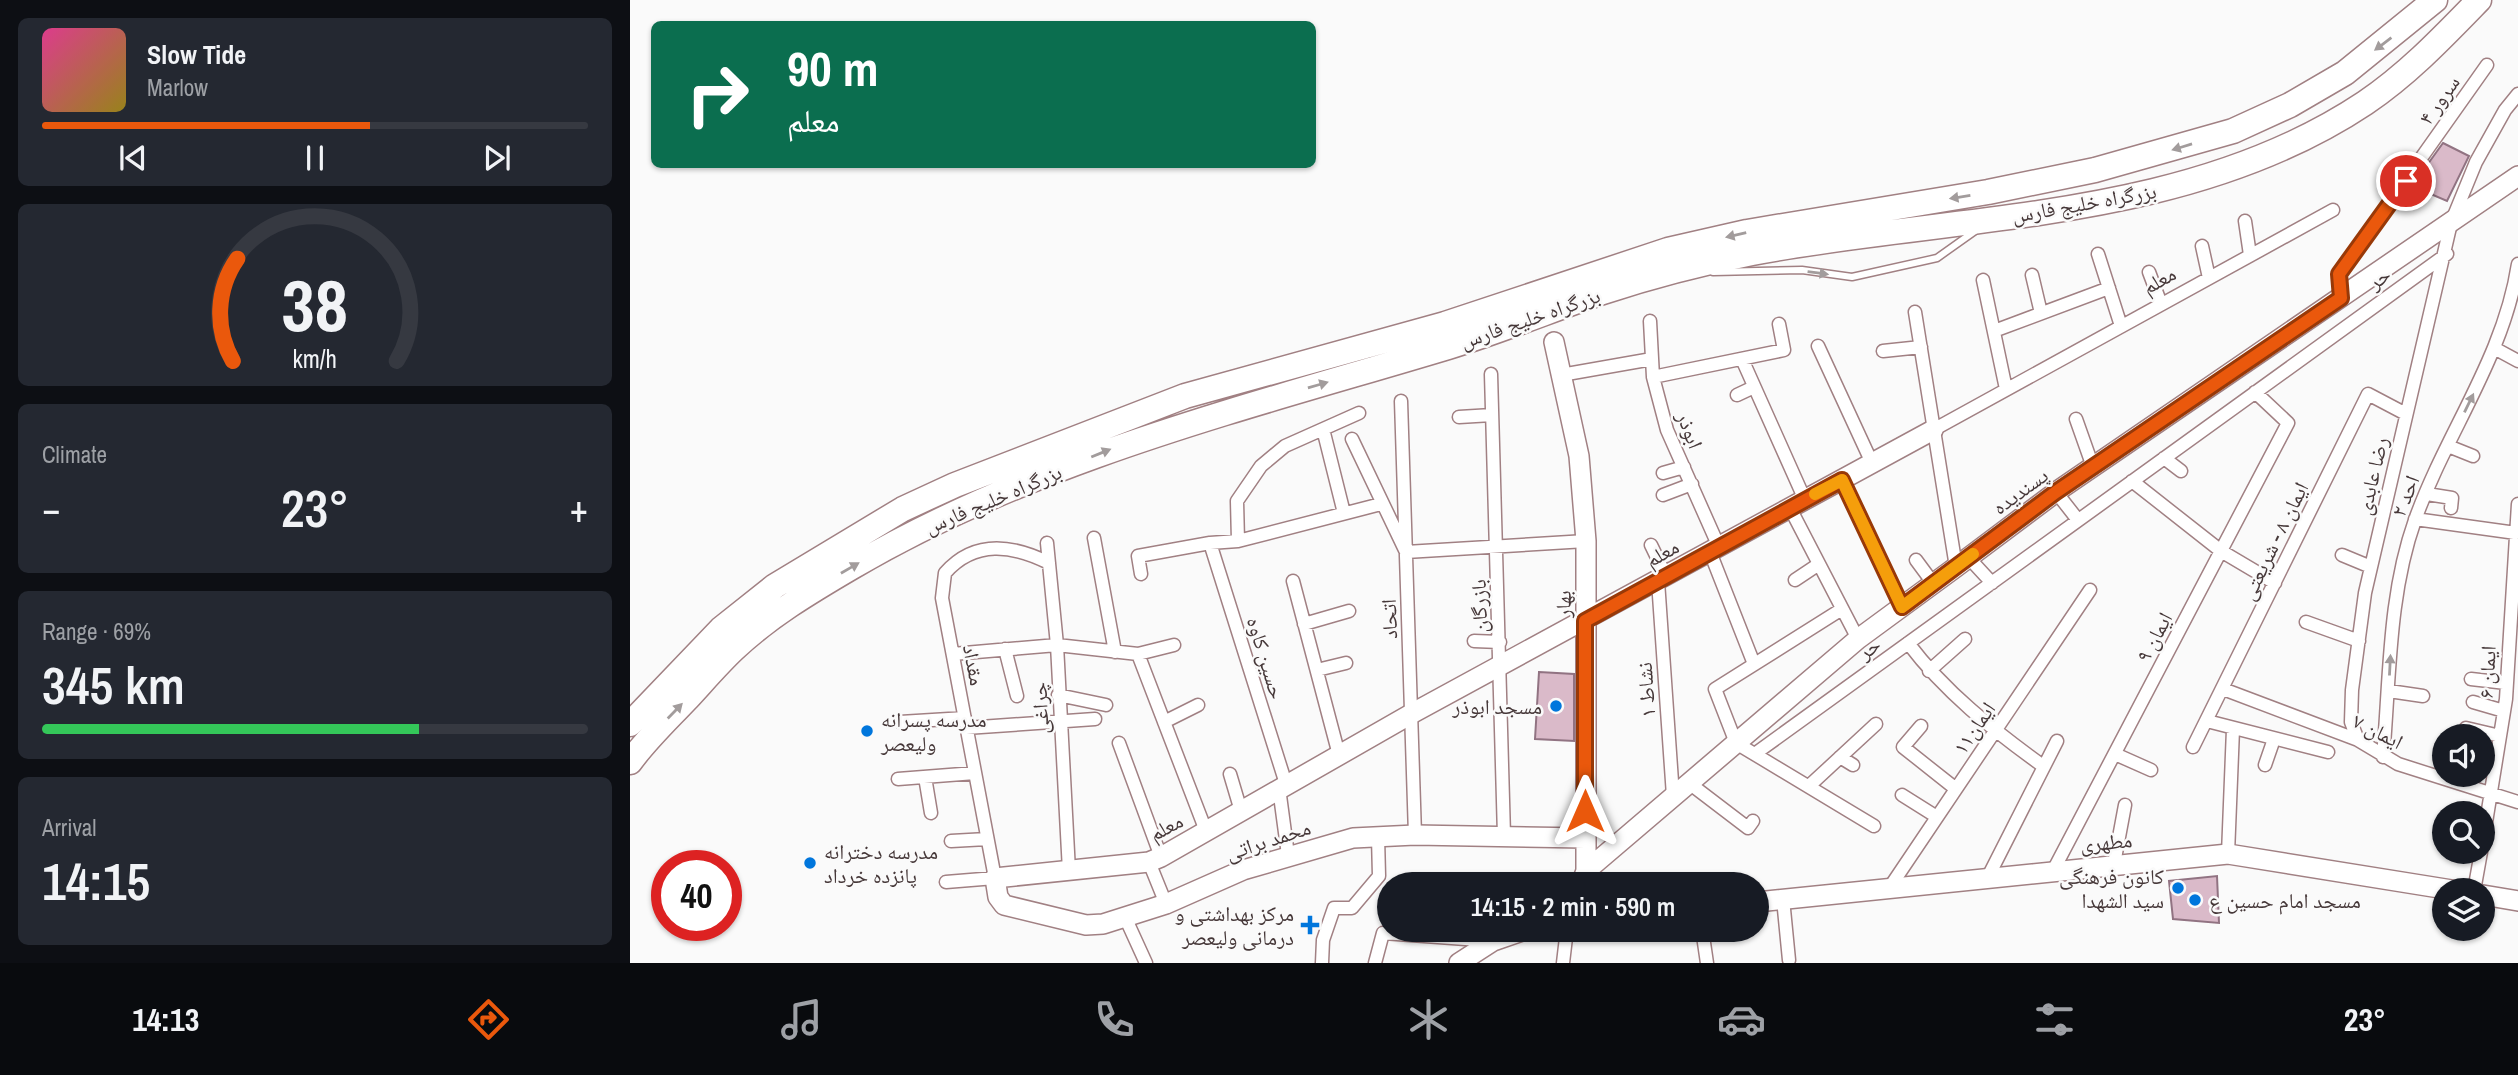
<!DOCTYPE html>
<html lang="en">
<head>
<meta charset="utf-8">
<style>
  body { margin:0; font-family:"Archivo Narrow","Noto Naskh Arabic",sans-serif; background:#242831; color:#f1f3f6; height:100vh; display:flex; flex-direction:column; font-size:26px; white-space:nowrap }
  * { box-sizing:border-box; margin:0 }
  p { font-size:23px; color:#9ea1a6 }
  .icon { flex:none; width:38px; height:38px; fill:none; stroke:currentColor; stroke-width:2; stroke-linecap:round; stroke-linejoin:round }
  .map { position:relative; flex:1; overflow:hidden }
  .sheet { display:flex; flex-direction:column; gap:18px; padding:18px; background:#0d0f14; width:630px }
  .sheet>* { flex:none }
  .banner { position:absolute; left:21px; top:21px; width:665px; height:147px; border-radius:10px; box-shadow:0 2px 5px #0004; background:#0b6e4f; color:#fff; overflow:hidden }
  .controls { position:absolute; left:1802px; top:724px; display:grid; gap:14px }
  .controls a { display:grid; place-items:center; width:63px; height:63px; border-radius:50%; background:#171b24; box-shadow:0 2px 5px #0004; font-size:35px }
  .speed { position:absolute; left:21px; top:850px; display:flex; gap:14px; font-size:35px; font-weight:700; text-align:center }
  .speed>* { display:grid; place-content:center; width:91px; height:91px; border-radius:50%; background:#171b24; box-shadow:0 2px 5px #0004; line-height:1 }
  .speed .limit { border:10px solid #d22; background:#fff; color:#111 }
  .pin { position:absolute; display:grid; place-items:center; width:60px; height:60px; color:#fff; margin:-30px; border:4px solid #fff; border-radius:50%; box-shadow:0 2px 7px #0007 }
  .me { position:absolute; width:77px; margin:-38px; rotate:0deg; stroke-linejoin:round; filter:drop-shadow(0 0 5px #0008) }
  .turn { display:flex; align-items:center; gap:24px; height:147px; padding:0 21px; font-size:32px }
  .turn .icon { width:91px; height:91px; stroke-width:2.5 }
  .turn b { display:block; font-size:49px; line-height:60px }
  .big { font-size:52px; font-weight:600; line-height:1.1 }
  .sheet .card { flex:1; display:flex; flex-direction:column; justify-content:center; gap:10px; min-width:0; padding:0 24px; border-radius:10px; background:#242831 }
  .sheet .dial { align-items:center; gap:0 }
  .dial svg { height:182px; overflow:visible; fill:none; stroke:#363941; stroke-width:7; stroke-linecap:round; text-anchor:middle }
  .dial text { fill:#f1f3f6; stroke:none }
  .song { display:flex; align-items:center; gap:21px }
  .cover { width:84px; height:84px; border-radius:10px; background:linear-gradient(135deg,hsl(330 70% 55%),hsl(50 70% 35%)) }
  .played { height:7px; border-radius:4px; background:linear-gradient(90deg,#ea580c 60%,#363941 60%) }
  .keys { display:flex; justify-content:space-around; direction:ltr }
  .heat { display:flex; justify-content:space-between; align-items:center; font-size:38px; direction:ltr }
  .charge { height:10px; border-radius:5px; background:linear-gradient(90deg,#34c759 69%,#363941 0) }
  .trip { position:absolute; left:747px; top:872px; width:392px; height:70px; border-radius:35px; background:#171b24; box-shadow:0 2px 5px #0004; font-weight:600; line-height:70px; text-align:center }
  .tab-bar { display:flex; height:112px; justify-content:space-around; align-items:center; background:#090b0e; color:#9ea1a6 }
  .tab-bar .icon { width:49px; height:49px }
  .tab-bar .active { color:#ea580c }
  .tab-bar b { font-size:32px; color:#f1f3f6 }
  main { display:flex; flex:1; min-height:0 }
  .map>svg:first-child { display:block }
</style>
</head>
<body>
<main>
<section class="sheet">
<div class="card">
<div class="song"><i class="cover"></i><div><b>Slow Tide</b><p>Marlow</p></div></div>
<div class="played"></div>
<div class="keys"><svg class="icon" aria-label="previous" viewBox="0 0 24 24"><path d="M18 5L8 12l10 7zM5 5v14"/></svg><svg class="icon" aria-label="pause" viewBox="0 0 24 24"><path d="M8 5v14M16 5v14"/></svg><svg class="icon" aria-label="next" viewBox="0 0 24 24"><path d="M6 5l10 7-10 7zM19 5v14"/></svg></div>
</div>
<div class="card dial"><svg viewBox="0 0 100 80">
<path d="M14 69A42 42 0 1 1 86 69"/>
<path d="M14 69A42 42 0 0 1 16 24" stroke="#ea580c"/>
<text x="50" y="56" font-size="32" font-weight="700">38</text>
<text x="50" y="72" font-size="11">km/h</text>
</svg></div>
<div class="card"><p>Climate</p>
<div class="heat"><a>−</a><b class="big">23°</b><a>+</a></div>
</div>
<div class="card"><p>Range · 69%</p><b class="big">345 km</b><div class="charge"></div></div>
<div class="card"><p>Arrival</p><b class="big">14:15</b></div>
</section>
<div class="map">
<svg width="1888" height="963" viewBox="0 0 1888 963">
  <rect width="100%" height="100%" fill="#fafafa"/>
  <path fill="#dabac9" stroke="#917382" stroke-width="2" d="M1813,143L1839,156L1817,201L1782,186Z
    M909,672L944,674V741L905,739Z
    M1587,876L1589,923L1543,919L1539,881Z"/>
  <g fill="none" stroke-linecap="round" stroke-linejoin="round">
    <defs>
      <path id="lane" d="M1083,272L1172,270L1222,277L1307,258L1345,231"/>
      <path id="street" d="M1615,221L1620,255
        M1572,246L1579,278
        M1468,254L1491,326
        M1519,272L1531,304
        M1402,275L1411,313
        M1353,280L1376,389
        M1711,298L1709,274L1857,65
        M1285,312L1326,567
        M1020,321L1023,377L1037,430L1089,547
        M1364,331L1479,288
        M1188,346L1242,463
        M1864,348L1888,361
        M1253,351L1291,347
        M1112,359L1175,500
        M861,374L874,836
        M931,375L1022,359
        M1023,377L1154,350L1149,324
        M1107,395L1124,387
        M771,401L785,835
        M829,417L862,415
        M1446,419L1463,467
        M693,429L714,513
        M1303,430L1703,210
        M722,439L776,552L956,541
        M1818,446L1843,456
        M1534,458L1551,471
        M1033,473L1054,467
        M1212,480L1272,607
        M1502,481L1591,551L1645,583
        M1426,492L1448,520
        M1797,494L1822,498L1821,508
        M1033,495L1062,484
        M1160,508L1228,639
        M1785,519L1886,533
        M464,538L485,652
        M608,541L607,501L631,466L655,446L729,413
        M417,543L427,645L439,871
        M580,543L656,784
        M1021,545L1036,576
        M1080,552L1124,664
        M1712,555L1741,567
        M1338,557L1362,583
        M1286,560L1303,583
        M511,574L508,556L580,543L608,541L751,504
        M1165,580L1189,564
        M663,581L709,755
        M1028,581L1043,796
        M1212,609L1085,689L1106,743L1244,826
        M1676,622L1729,641
        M674,624L719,611
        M844,641L870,642
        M1278,643C1315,692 1363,730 1413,766
        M375,649L387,696
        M323,654L427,645L508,654L544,645
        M508,654L576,831
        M687,670L716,663
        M1299,671L1335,639
        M1841,679L1876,683
        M1593,689L1728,740L1768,764L1888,802
        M1759,691L1793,696
        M428,695L476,705
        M1843,702L1874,711
        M1577,721L1698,752
        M270,722L335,718
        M534,722L568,705
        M1291,726L1273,747L1326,789
        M336,728L465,719
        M1836,728L1870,736
        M1728,740L1721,722L1722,690L1735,593L1821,223L1846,162L1875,110L1888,94
        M489,743L531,857
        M1563,747L1738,394L1776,414
        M1126,753L1817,254
        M1485,754L1521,770
        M1210,757L1223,765
        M1753,757C1760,679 1758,596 1785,520C1816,433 1874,357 1888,264
        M1635,765L1644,739
        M600,774L611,811
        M295,777L301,813
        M268,779L345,773
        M1059,783L1118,828L1123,821
        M1179,786L1246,724
        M649,788L658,855
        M1272,795L1307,817
        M321,841L357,839
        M1853,841L1876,699L1888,504
        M1598,854L1603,729
        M519,862L536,904
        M1484,864L1495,805
        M1424,869L1658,423L1625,392
        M1358,877L1427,741
        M316,882L365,878L312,598L315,573C345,539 383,545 419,563
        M1260,887L1460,590
        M1844,891L1851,852
        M1153,899L1159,960
        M495,917L516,963
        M1072,929L1077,963
        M692,963L693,940L704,908H722L749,876L748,837
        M745,963L753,933L863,941
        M933,963L937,929"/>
      <path id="secondary" d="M924,342L949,456L956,541V871
        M955,838L785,835L723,838L613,870L536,904L473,924L456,925L374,905L368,897L365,878L519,862L531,857L781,714L1303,430
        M951,884L956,871L1228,639L1326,567L1426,492L1888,176
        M1853,895L1888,901
        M1127,902L1598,854L1828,891
        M829,963L863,941L898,929"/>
      <path id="highway" d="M0,724L91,629L145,586L273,509L325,485L555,396L815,324L1038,250L1117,232L1358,192L1465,170L1603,131L1660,105L1715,73L1805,0
        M0,762C16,740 36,721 55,701C71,684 87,665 104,649C139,616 181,591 222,567C406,459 615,408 818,347C870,331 921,310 973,292C1021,276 1072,263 1122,253C1326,214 1555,223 1735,103C1778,74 1813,37 1849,0"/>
    </defs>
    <use href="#lane" stroke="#a18083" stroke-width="9"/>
    <use href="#street" stroke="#a18083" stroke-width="15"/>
    <use href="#secondary" stroke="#a18083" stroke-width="22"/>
    <use href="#highway" stroke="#a18083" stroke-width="27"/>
    <use href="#lane" stroke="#fff" stroke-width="6"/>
    <use href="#street" stroke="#fff" stroke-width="12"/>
    <use href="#secondary" stroke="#fff" stroke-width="19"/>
    <use href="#highway" stroke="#fff" stroke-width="24"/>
  </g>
  <defs><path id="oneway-solid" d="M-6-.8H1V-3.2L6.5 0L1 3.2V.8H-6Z" transform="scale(1.75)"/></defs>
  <g fill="#a29c9c">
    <use href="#oneway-solid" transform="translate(1753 44) rotate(143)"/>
    <use href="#oneway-solid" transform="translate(1552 147) rotate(163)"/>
    <use href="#oneway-solid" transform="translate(1330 197) rotate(171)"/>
    <use href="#oneway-solid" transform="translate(1106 235) rotate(167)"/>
    <use href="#oneway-solid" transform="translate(1188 273) rotate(7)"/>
    <use href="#oneway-solid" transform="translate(688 385) rotate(-16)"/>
    <use href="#oneway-solid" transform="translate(1839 403) rotate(-64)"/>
    <use href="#oneway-solid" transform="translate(471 453) rotate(-22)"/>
    <use href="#oneway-solid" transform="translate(220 568) rotate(-30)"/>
    <use href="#oneway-solid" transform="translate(1760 665) rotate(-87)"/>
    <use href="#oneway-solid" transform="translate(45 711) rotate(-46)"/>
  </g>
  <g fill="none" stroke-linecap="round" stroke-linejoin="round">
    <defs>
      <path id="route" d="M955,811V621L1212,480L1272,607L1426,492L1711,298L1709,274L1776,181"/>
    </defs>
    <use href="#route" stroke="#983908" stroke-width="18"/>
    <use href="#route" stroke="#ea580c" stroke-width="12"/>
    <path stroke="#f59e0b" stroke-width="12" d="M1185,494L1212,480L1272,607L1343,554"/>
  </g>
  <g fill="#0076dc" stroke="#fafafa" stroke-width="2.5">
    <circle cx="926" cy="706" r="7"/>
    <circle cx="237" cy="731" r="7"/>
    <circle cx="180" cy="863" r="7"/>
    <circle cx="1548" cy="888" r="7"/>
    <circle cx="1565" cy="900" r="7"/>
    <path d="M676.5 914.5h7v7h7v7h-7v7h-7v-7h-7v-7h7z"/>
  </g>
  <g text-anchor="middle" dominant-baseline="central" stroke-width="5" stroke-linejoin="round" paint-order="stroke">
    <g font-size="21" fill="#463839" stroke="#fafafa">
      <text transform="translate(1809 100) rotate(-55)">سرور ۴</text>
      <text transform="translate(1454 203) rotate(-10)">بزرگراه خلیج فارس</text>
      <text transform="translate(1749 278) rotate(-36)">حر</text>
      <text transform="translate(1529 280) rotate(-29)">معلم</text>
      <text transform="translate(900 318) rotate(-19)">بزرگراه خلیج فارس</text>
      <text transform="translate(1060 430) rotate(69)">ابوذر</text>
      <text transform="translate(1742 476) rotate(-77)">رضا عابدی</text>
      <text transform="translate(1390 491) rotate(-36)">پسندیده</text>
      <text transform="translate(1775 496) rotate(-68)">احد ۲</text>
      <text transform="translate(363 499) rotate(-23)">بزرگراه خلیج فارس</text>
      <text transform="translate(1644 541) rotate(-64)">ایمان ۸ - شریعتی</text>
      <text transform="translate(1032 553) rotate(-29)">معلم</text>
      <text transform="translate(933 604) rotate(-89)">بهار</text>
      <text transform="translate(849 606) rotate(-92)">بازرگان</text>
      <text transform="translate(759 619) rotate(-92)">اتحاد</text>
      <text transform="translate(1524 637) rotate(-62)">ایمان ۹</text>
      <text transform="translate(1239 648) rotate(-36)">حر</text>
      <text transform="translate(636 658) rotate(73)">حسین کاوه</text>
      <text transform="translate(344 665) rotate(79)">مقداد</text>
      <text transform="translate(1857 672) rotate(-87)">ایمان ۶</text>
      <text transform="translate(1016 690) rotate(-94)">نشاط ۱</text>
      <text transform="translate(410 708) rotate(-92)">چراغی</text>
      <text transform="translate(1344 728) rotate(-56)">ایمان۱۱</text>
      <text transform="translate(1748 731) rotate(27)">ایمان ۷</text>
      <text transform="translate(536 827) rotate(-28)">معلم</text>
      <text transform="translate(638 840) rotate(-18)">محمد براتی</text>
      <text transform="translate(1476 842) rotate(-5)">مطهری</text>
    </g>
    <g font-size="21" fill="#463839" stroke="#fafafa" text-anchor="end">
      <text x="912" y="706">مسجد ابوذر</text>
      <text x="251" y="719" text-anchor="start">مدرسه پسرانه<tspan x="251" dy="24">ولیعصر</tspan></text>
      <text x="194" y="851" text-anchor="start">مدرسه دخترانه<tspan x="194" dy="24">پانزده خرداد</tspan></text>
      <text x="1534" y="876">کانون فرهنگی<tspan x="1534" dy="24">سید الشهدا</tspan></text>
      <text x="1579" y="900" text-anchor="start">مسجد امام حسین ع</text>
      <text x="664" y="913">مرکز بهداشتی و<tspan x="664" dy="24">درمانی ولیعصر</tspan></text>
    </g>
  </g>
</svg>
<div class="controls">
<a><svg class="icon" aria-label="sound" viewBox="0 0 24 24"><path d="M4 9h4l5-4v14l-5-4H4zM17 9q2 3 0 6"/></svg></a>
<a><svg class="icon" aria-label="search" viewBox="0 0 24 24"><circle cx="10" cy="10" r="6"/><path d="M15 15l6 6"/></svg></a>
<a><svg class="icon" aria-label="layers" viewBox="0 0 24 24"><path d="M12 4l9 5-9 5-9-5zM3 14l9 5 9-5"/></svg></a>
</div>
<div class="speed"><div class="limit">40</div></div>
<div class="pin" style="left:1776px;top:181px;background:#d93025"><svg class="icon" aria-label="arrive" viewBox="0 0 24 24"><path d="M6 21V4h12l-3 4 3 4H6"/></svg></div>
<svg class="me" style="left:955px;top:811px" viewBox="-20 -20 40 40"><path d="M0-17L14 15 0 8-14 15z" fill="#ea580c" stroke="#fff" stroke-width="4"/></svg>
<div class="trip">14:15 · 2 min · 590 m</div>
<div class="banner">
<div class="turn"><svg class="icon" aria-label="right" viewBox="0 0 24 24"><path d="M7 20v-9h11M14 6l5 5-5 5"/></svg><div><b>90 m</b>معلم</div></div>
</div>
</div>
</main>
<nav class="tab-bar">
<b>14:13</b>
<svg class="icon active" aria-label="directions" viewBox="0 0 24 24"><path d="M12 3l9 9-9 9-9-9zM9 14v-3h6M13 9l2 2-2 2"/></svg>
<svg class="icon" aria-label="music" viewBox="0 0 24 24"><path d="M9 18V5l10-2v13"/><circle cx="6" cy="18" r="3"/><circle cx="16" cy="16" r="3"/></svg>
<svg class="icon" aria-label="phone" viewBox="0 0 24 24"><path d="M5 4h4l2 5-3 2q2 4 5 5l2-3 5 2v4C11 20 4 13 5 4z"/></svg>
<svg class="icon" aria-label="climate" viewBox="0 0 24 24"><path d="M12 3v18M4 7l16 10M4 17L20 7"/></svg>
<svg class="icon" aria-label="car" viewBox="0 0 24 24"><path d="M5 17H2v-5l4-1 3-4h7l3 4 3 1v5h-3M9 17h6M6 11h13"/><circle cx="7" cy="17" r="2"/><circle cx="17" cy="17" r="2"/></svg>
<svg class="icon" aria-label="filters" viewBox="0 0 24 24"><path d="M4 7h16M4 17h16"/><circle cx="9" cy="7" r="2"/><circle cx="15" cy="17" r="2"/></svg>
<b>23°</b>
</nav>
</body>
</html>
